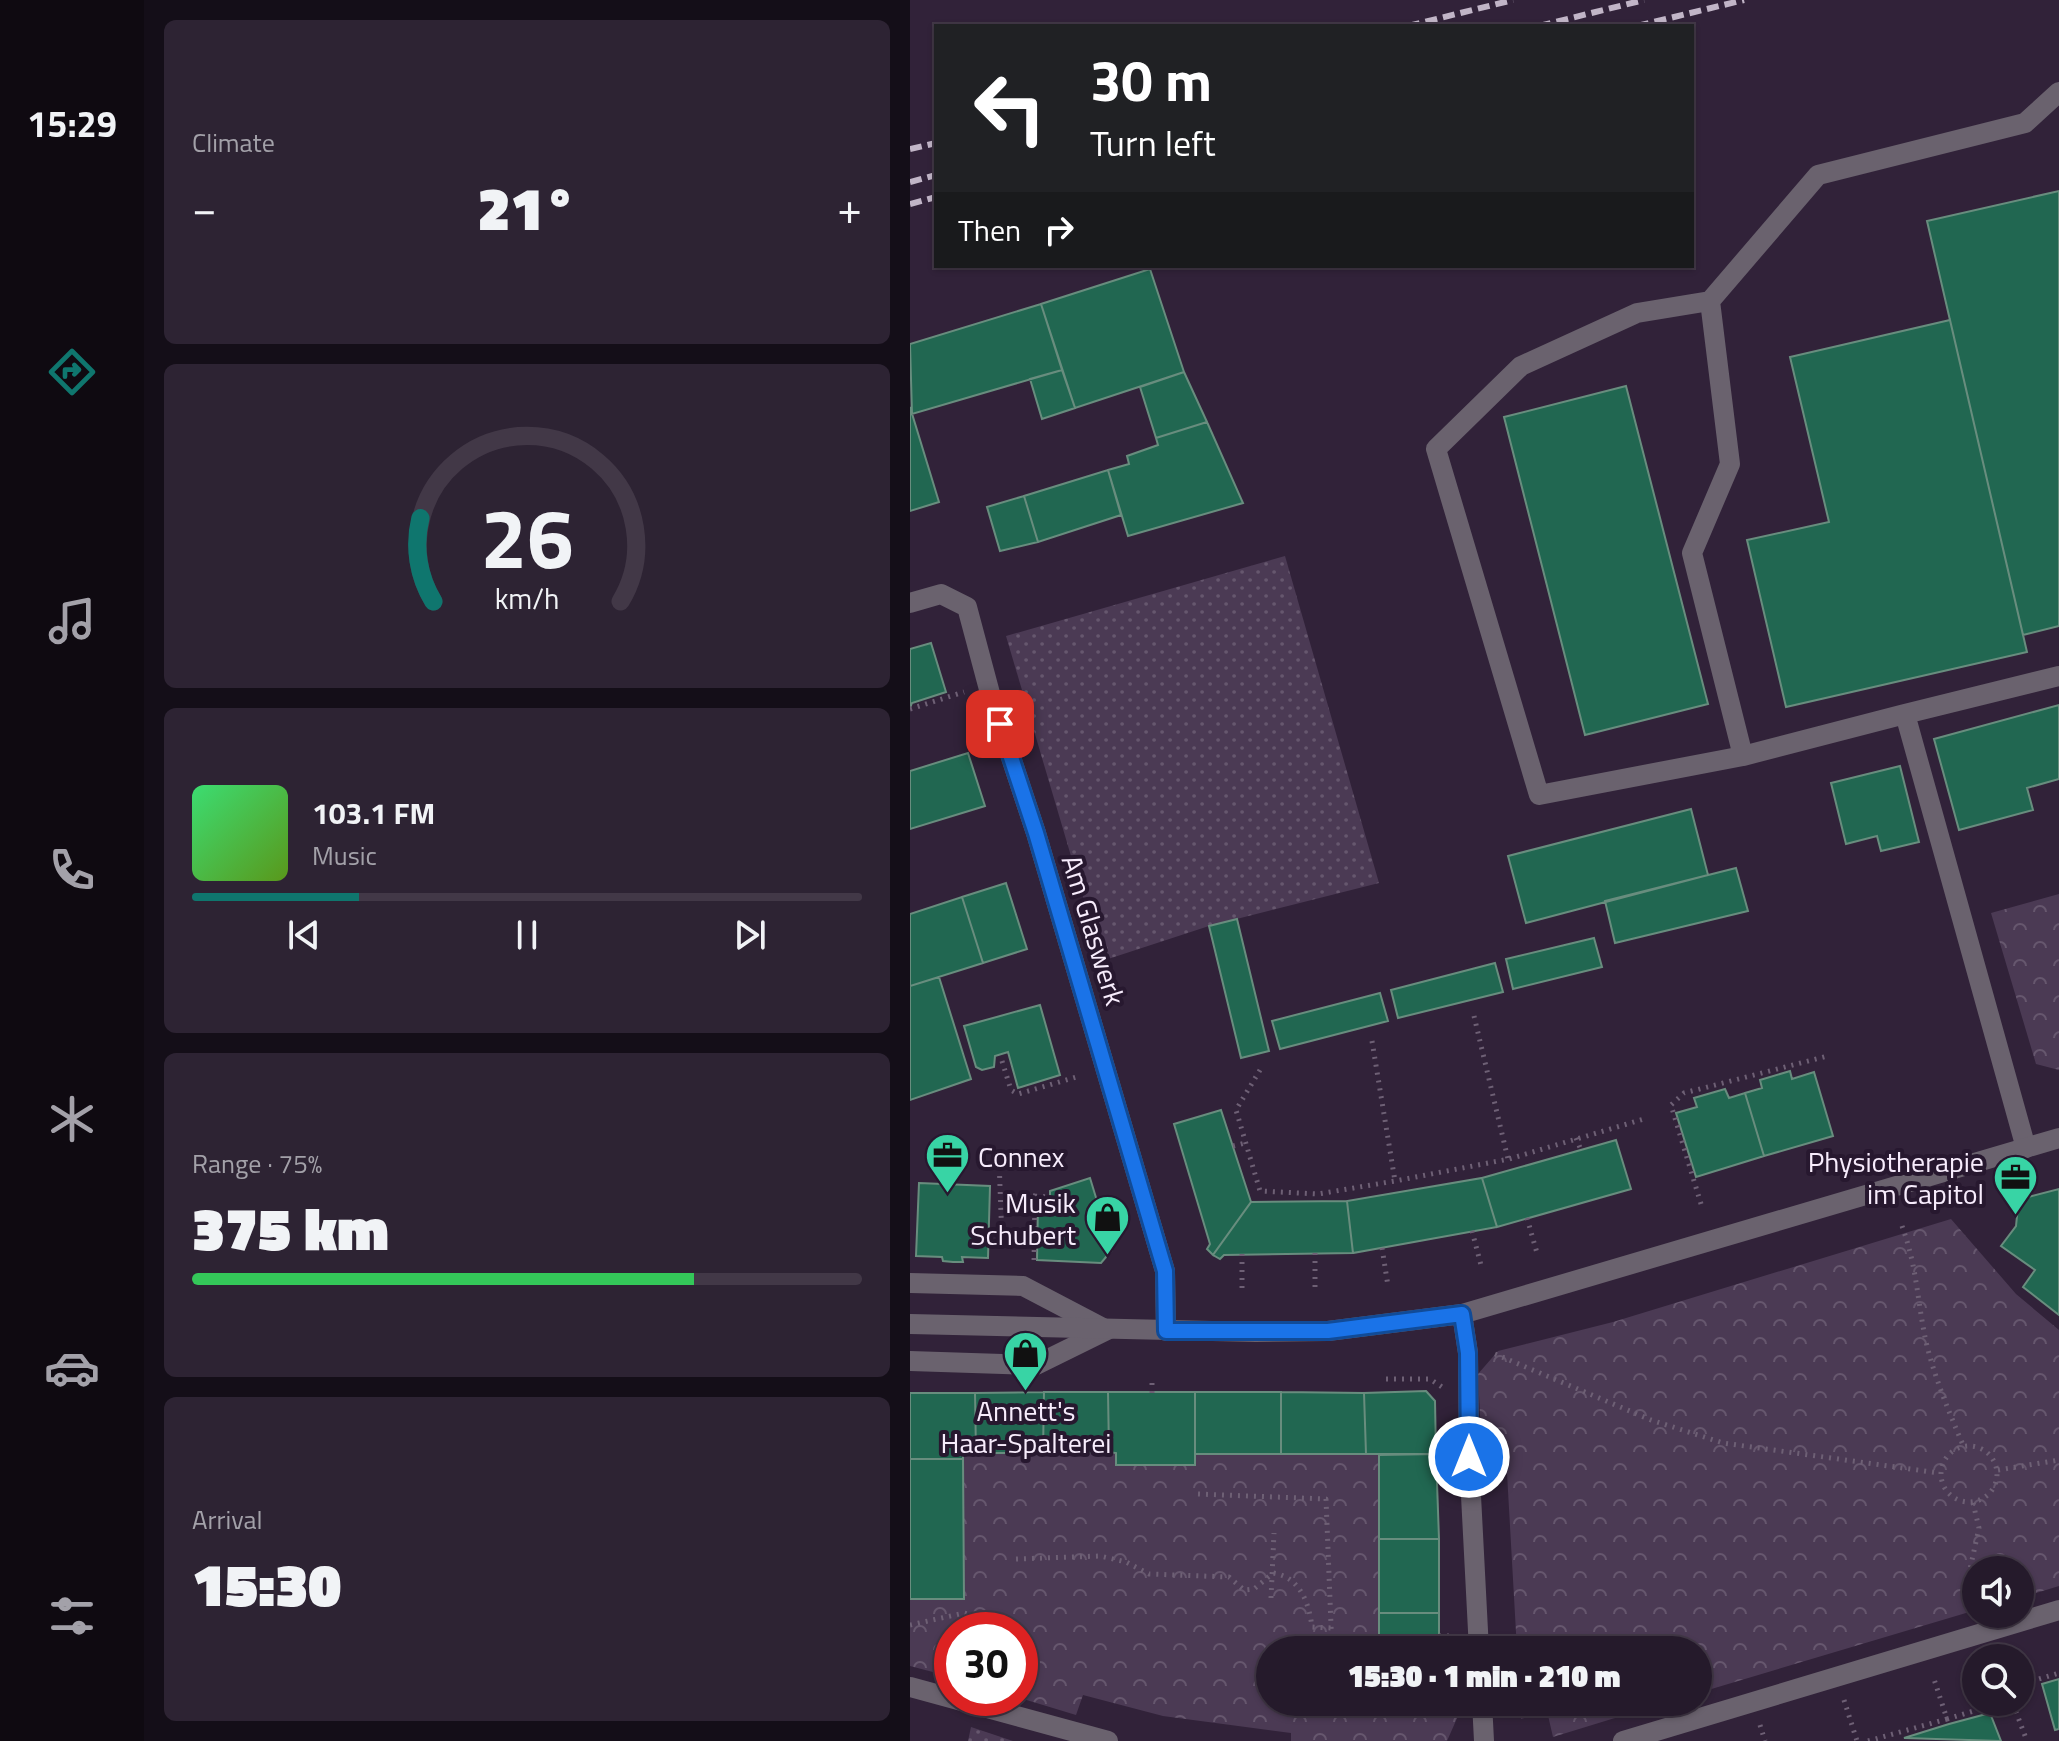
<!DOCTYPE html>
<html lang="en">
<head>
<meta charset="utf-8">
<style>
  body { margin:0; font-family:"Titillium Web",sans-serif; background:#2d2333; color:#f1f3f6; height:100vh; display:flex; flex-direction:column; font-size:30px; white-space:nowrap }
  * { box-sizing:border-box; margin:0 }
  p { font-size:26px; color:#a3a1a9 }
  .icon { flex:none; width:44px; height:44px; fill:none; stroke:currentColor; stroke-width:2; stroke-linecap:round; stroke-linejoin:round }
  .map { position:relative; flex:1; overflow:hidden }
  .panel { display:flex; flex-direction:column; gap:20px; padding:20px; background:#140e18; width:766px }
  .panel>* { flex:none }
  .hud { position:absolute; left:24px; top:24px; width:760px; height:244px; border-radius:0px; box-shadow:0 2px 6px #0004,0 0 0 2px #423847; background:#202124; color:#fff; overflow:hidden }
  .tools { position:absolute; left:1052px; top:1556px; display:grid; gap:16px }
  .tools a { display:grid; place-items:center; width:72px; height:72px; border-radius:50%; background:#251a2b; box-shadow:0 2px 6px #0004,0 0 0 2px #423847; font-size:40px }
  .speed { position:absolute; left:24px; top:1612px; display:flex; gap:16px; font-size:40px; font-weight:700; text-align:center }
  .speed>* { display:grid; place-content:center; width:104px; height:104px; border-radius:50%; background:#251a2b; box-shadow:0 2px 6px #0004,0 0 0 2px #423847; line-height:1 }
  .speed .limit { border:12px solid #d22; background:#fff; color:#111 }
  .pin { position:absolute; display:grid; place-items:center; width:68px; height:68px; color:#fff; margin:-34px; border-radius:16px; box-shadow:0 4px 12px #0006 }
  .me { position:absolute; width:88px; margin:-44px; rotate:0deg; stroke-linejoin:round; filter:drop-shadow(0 0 6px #0008) }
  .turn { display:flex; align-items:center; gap:28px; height:168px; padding:0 24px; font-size:36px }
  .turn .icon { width:104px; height:104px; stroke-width:2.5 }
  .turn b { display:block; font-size:56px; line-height:68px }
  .then { display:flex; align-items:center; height:76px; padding:0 24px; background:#0003; gap:16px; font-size:30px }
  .big { font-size:60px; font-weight:800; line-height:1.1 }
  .panel .tile { flex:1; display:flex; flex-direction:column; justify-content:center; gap:12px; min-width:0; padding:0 28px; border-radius:12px; background:#2d2333 }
  .panel .dial { align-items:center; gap:0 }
  .dial svg { height:208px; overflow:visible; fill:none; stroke:#423847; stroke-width:7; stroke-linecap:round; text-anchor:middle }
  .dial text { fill:#f1f3f6; stroke:none }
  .song { display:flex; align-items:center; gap:24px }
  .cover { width:96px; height:96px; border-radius:12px; background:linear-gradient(135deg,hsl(140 70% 55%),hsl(90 70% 35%)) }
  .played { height:8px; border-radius:4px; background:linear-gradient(90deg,#0f766e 25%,#423847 25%) }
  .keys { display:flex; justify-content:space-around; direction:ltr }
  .heat { display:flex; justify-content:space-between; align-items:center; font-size:44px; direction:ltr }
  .charge { height:12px; border-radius:6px; background:linear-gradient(90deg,#34c759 75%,#423847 0) }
  .trip { position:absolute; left:346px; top:1636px; width:456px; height:80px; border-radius:40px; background:#251a2b; box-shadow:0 2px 6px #0004,0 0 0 2px #423847; font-weight:800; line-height:80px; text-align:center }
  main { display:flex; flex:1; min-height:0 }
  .tab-bar { display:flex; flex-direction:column; width:144px; justify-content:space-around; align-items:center; background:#0f0a11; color:#a3a1a9 }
  .tab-bar .icon { width:56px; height:56px }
  .tab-bar .active { color:#0f766e }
  .tab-bar b { font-size:36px; color:#f1f3f6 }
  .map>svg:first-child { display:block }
</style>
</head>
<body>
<main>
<nav class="tab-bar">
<b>15:29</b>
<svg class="icon active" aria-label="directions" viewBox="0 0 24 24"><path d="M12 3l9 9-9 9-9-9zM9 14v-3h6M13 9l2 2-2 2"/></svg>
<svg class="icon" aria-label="music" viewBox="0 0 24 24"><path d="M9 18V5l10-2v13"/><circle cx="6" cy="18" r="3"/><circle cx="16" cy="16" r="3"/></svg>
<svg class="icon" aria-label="phone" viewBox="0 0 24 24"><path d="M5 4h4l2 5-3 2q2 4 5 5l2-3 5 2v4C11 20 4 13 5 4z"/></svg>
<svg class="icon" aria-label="climate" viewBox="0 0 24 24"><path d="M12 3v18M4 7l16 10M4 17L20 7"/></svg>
<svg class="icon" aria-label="car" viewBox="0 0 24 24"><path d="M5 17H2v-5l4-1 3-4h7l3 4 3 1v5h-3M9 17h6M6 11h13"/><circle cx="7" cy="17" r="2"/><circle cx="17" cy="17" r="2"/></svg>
<svg class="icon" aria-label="filters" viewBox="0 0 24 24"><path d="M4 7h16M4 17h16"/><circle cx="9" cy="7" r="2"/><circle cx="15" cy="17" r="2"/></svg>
</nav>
<section class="panel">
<div class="tile"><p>Climate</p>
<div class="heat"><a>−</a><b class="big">21°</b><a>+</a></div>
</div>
<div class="tile dial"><svg viewBox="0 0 100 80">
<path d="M14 69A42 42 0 1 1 86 69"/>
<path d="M14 69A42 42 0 0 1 9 37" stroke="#0f766e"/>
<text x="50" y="56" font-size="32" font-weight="700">26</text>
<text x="50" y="72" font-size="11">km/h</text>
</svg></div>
<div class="tile">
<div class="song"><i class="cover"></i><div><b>103.1 FM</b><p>Music</p></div></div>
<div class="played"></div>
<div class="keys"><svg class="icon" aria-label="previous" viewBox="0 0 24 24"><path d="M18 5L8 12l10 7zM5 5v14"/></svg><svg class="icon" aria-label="pause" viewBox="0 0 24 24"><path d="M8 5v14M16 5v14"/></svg><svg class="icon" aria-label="next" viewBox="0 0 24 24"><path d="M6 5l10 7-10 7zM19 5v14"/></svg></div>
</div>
<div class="tile"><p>Range · 75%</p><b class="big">375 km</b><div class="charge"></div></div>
<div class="tile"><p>Arrival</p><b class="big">15:30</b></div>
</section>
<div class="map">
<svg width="1149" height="1741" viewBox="0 0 1149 1741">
  <defs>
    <pattern id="grass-dots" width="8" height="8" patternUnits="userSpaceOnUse" patternTransform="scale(2)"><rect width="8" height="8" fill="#4b3a54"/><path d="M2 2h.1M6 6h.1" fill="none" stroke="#66576e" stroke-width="1.8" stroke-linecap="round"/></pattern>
    <pattern id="park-crowns" width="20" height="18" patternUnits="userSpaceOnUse" patternTransform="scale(2)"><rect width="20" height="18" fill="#4b3a54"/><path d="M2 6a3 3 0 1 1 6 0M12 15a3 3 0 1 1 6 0" fill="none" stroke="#66576e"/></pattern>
  </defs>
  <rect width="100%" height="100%" fill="#312239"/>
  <path fill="url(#grass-dots)" d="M375,556L469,883L299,926L192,961L96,636Z
    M61,1727L103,1741H58Z"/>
  <path fill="url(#park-crowns)" d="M1149,894V1070L1126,1064L1081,913Z
    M1041,1219L1106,1294L1149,1330V1586L1110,1598V1570H1066V1610L788,1693V1650H607L596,1455L572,1456L568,1374L588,1351L703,1322Z
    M53,1453H206V1465H284L285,1454H469V1650H360V1702H548V1716L537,1741H381V1733L253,1716L173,1695L166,1715L110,1698V1630H42V1677L0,1666V1599L54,1598Z
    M609,1702H757L643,1737L637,1711L611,1719Z"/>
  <path fill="#216751" stroke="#688d7e" stroke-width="2" d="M1149,191V626L1113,635L1017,221Z
    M240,269L274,372L165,408L131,304Z
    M131,304L152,370L2,414L0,344Z
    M1040,320L1117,652L876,707L837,540L919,522L880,357Z
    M152,370L165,408L132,419L120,379Z
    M274,372L297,422L246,438L230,387Z
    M716,386L798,704L675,735L594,417Z
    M0,407L29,502L0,511Z
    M297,422L333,503L218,536L198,470L219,464L217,456L248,445L246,438Z
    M198,470L211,515L128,542L114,496Z
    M114,496L128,542L90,551L77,507Z
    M21,643L36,692L2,703L0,708V649Z
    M1149,705V779L1117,788L1123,810L1049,830L1024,739Z
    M58,753L75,806L0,829V771Z
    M990,766L1009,842L971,851L967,836L936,844L921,783Z
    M781,809L798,875L616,923L598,856Z
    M826,868L838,911L705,943L695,901Z
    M96,883L117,949L73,963L52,897Z
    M52,897L73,963L0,986V914Z
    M327,919L359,1051L331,1058L299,926Z
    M684,938L692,967L603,989L596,959Z
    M585,963L593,992L488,1018L481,990Z
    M29,977L61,1079L0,1100V986Z
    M470,993L478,1021L370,1049L362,1021Z
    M130,1005L150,1075L108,1088L98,1052L85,1056L84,1067L72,1070L66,1067L54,1026Z
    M880,1071L882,1079L904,1072L923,1136L854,1156L835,1093L852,1088L850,1080Z
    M815,1089L819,1098L835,1093L854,1156L786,1177L766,1113L787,1107L784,1098Z
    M311,1110L341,1202L303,1255L297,1249L300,1244L264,1124Z
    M706,1140L721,1189L587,1227L572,1178Z
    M180,1178L202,1250L191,1263L127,1260L128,1203H140V1191Z
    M572,1178L587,1227L443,1253L437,1201Z
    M9,1183L80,1186L78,1258L52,1257L53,1262H43L33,1261L32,1257L6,1256Z
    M1149,1189V1315L1113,1287L1125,1270L1091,1246L1106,1226L1108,1206L1118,1197Z
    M437,1201L443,1253L314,1255L310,1259L303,1255L341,1202Z
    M516,1391L525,1401L526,1454H456L454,1393Z
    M134,1392L133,1453H66L65,1393Z
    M134,1392H198L199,1452L133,1453Z
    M198,1392H285V1465H206V1453L199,1452Z
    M285,1392H371V1454H285Z
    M371,1392L454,1393L456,1454H371Z
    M0,1393H65L66,1453H53V1459H0Z
    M526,1454L529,1539H469V1455Z
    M0,1459H53L54,1599H0Z
    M469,1539H529V1613H469Z
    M469,1613H529V1650H469Z
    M1149,1679V1729L1145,1730L1132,1684Z
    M1080,1713L1091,1741L994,1738L1039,1724Z"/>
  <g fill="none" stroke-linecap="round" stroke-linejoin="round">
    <path stroke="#6e6075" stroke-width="5" stroke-dasharray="2 6" stroke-linecap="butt" d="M0,709L54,692
      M564,1016L598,1159
      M462,1041L485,1181
      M92,1061L101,1090L108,1094L170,1076
      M350,1070L326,1110L350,1191L408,1194L485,1181L599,1159L734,1119
      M666,1138L671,1150
      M323,1146L335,1143
      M89,1160L92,1240
      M115,1195L125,1196L124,1263
      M125,1196L140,1197
      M791,1204L761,1105L774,1093L918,1056
      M617,1218L627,1253
      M992,1226C1008,1270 1007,1303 1017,1346C1026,1381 1039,1412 1053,1445
      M562,1231L572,1269
      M472,1248L478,1286
      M405,1253V1290
      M332,1254V1291
      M585,1354L741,1420L813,1443L1029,1473
      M476,1379H520L532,1387
      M242,1393V1381
      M1031 1474a28 28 0 1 1 56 0a28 28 0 1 1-56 0Z
      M1088,1470L1149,1460
      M288,1494L416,1499L422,1650
      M1063,1503L1069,1528L1057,1583L1064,1608
      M106,1559L190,1556L216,1562L239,1574L319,1577L334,1590L344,1589L363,1573C390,1577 399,1603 402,1627L421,1628
      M361,1598L364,1533
      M0,1625L54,1613L66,1616L76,1630
      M529,1636H544
      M1110,1692L1119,1682L1149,1673
      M934,1700L947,1741
      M1103,1704L1117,1741
      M1037,1719L1090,1703L1104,1707L1106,1702
      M850,1725L855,1741
      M958,1741L1037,1719L1023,1676"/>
    <path stroke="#6a626e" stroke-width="20" d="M800,301L727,313L611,366L526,449L629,795L833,756L995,714
      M833,756L782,553L820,464L800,301L908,175L1115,123L1149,92
      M1116,1148L995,714L1149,676
      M0,1283L113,1286L197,1330
      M0,1361L126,1365L197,1330"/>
    <path stroke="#6a626e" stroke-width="20" d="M0,603L31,594L57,607L81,697L126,833L255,1271L256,1331
      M552,1314L558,1353L559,1457L569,1650
      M0,1687L198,1741
      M572,1702L574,1741
      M713,1741L1149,1610"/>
    <path stroke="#6a626e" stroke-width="20" d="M0,1324L346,1332L418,1331L552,1314L1149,1138"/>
    <path stroke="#c1b5c7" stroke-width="6" stroke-dasharray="12 6" stroke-linecap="butt" d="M498,26L603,0
      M629,26L734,0
      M727,26L834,0
      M0,149L26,143
      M0,182L26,175
      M0,204L26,197"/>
  </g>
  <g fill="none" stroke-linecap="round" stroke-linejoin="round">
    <defs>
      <path id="route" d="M90,724L126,833L255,1271L256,1331H418L552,1314L558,1353L559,1457"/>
    </defs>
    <use href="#route" stroke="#114b97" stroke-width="20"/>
    <use href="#route" stroke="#1a73e8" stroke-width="14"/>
  </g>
  <defs>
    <symbol id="office-pin" viewBox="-11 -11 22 30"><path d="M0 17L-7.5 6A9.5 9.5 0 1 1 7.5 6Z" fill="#38d4a5" stroke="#27182f"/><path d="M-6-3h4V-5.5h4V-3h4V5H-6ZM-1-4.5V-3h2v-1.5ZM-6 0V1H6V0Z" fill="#111"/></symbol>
    <symbol id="shop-pin" viewBox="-11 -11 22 30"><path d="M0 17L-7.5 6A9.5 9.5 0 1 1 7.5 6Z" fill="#38d4a5" stroke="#27182f"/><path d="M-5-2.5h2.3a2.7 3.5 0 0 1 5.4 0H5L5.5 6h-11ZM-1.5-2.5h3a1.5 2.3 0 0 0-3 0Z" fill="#111"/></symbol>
  </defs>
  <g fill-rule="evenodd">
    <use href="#office-pin" x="12" y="1130" width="51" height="69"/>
    <use href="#office-pin" x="1080" y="1152" width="51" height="69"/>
    <use href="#shop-pin" x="172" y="1192" width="51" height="69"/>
    <use href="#shop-pin" x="90" y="1328" width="51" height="69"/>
  </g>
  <g text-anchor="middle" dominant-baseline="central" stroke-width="8" stroke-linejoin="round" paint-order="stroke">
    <g font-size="28" fill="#f7ecfc" stroke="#27182f">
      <text transform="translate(184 930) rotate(73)">Am Glaswerk</text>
    </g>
    <g font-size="28" fill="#f7ecfc" stroke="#27182f" text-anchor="end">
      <text x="68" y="1156" text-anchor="start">Connex</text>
      <text x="1074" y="1161">Physiotherapie<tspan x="1074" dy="32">im Capitol</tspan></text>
      <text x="166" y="1202">Musik<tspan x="166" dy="32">Schubert</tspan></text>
      <text x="116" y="1410" text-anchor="middle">Annett's<tspan x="116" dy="32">Haar-Spalterei</tspan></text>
    </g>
  </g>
</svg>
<div class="tools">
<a><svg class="icon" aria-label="sound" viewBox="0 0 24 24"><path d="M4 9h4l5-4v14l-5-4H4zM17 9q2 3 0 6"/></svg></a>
<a><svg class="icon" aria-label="search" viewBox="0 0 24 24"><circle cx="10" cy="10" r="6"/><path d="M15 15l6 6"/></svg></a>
</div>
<div class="speed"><div class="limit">30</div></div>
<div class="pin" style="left:90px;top:724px;background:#d93025"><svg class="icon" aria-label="arrive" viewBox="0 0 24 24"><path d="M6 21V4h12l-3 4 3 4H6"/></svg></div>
<svg class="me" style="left:559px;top:1457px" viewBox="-20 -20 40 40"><circle r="17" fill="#1a73e8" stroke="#fff" stroke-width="3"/><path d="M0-11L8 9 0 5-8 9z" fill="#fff"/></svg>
<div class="trip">15:30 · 1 min · 210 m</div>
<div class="hud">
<div class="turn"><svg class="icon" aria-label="left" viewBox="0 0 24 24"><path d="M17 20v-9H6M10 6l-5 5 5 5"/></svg><div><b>30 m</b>Turn left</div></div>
<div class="then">Then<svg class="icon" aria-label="right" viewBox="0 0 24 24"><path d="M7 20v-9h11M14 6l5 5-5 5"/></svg></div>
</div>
</div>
</main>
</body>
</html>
